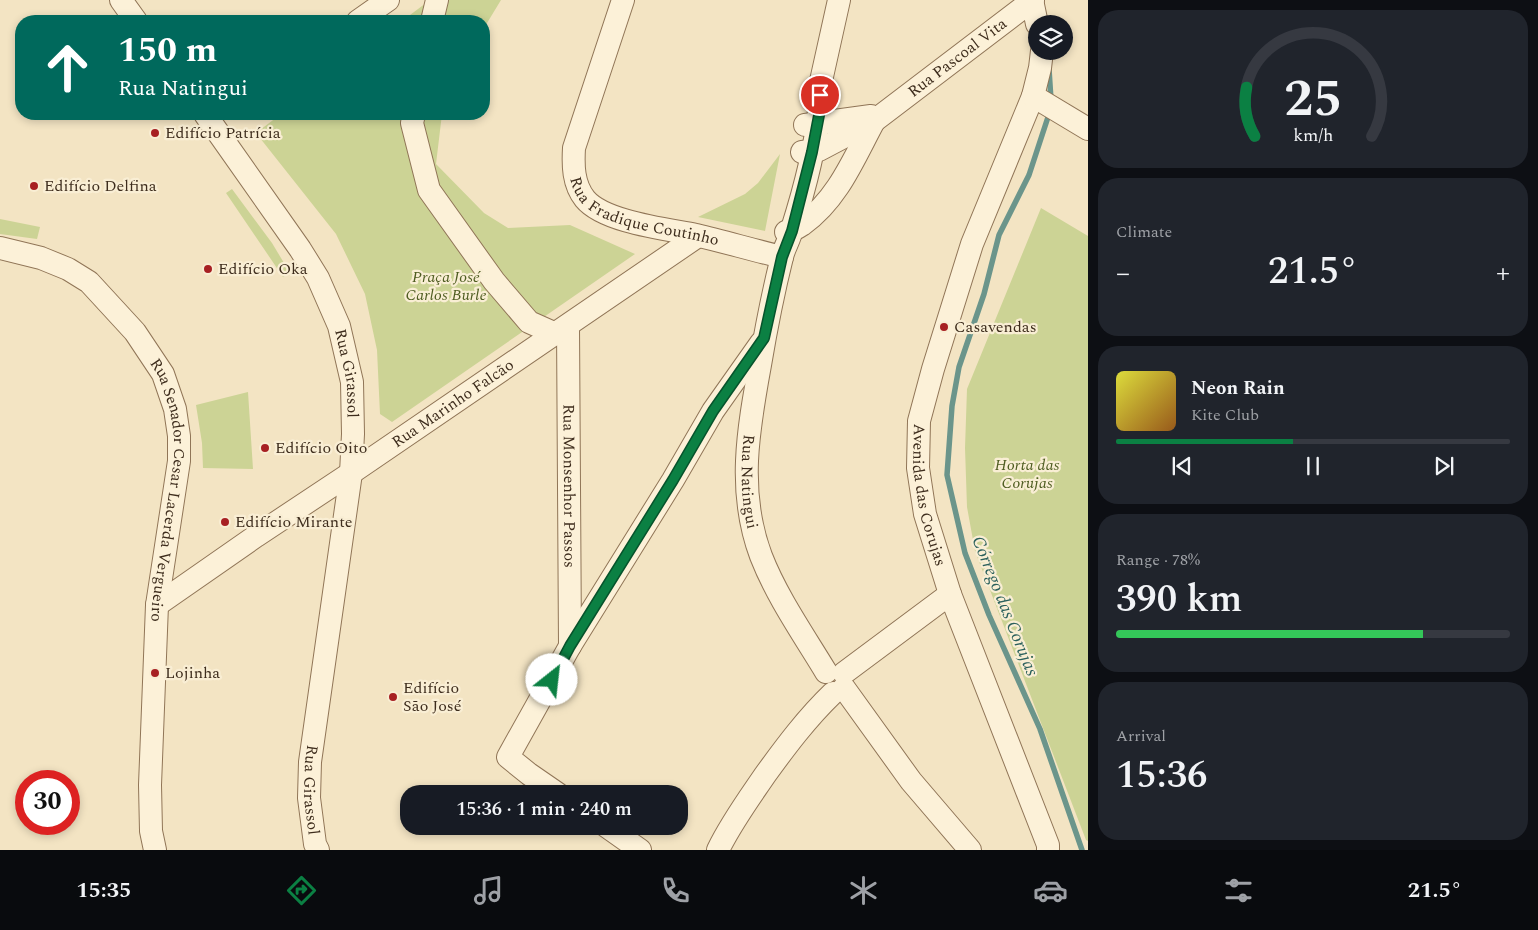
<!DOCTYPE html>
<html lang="en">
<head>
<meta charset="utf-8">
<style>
  body { margin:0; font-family:Spectral,serif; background:#20242c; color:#f1f3f6; height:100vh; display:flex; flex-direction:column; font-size:19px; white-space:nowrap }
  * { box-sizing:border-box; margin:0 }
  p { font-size:16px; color:#9ea1a6 }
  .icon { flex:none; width:28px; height:28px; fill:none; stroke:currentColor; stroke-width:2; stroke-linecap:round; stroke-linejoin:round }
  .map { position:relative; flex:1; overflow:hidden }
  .details { display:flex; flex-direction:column; gap:10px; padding:10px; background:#0d0f14; width:450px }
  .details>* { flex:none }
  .hud { position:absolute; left:15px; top:15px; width:475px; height:105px; border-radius:20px; box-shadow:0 2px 8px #0003; background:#00695c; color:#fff; overflow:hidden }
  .fabs { position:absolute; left:1028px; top:15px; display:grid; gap:10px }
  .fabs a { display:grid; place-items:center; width:45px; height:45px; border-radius:50%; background:#171b24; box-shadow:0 2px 8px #0003; font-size:25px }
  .speed { position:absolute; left:15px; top:770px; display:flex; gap:10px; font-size:25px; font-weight:700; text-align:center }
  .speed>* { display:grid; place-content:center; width:65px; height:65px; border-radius:50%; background:#171b24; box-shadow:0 2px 8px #0003; line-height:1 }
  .speed .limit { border:8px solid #d22; background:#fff; color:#111 }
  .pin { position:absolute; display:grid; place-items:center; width:42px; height:42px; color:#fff; margin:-21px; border:2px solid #fff; border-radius:50%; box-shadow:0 1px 5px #0007 }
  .me { position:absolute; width:55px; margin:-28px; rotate:29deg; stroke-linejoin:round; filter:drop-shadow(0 0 4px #0008) }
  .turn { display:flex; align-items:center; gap:18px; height:105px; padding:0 20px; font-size:22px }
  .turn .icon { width:65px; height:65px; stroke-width:2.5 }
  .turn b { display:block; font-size:35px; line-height:42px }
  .big { font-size:38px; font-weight:600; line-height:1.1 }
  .details .card { flex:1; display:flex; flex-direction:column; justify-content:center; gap:8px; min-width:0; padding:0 18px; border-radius:20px; background:#20242c }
  .details .dial { align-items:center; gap:0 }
  .dial svg { height:130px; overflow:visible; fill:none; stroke:#363941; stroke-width:7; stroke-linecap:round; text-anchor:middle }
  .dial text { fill:#f1f3f6; stroke:none }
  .song { display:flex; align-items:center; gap:15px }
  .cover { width:60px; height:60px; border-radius:8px; background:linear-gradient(135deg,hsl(60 70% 55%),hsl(30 70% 35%)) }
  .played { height:5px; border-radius:2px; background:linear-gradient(90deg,#0b8043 45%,#363941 45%) }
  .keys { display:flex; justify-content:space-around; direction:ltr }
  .heat { display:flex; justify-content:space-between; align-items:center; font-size:28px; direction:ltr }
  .charge { height:8px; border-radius:4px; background:linear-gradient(90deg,#34c759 78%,#363941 0) }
  .trip { position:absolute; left:400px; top:785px; width:288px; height:50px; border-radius:20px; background:#171b24; box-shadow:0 2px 8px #0003; font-weight:600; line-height:50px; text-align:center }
  .tabs { display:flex; height:80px; justify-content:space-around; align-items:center; background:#090b0e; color:#9ea1a6 }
  .tabs .icon { width:35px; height:35px }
  .tabs .selected { color:#0b8043 }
  .tabs b { font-size:22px; color:#f1f3f6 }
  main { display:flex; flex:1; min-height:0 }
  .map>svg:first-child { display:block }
</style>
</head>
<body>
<main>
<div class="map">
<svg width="1088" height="850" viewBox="0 0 1088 850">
  <rect width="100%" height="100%" fill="#f3e4c3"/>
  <path fill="#ccd395" d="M430,0H501L484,28V21H402Z
    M281,114H442L436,164L484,213L508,228L570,225L635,254L392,422L380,414L377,350L365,294L336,234L256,133Z
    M780,154L765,231L698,217L745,194L758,183Z
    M232,189L272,243L290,273L283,277L226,193Z
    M1041,208L1088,236V841L1086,840L975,551L967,507L965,448L967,389Z
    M0,219L40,227L37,239L0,234Z
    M248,392L253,469L203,468L202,443L196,405Z"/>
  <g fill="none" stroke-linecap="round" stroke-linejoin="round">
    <path stroke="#6b958b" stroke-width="5.5" d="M1049,69L1051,100
      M1050,111L1029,175L999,235L984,294L959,367L952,406L947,475L965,553L989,615L1040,729L1082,850"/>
    <defs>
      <g id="minor">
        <path d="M121,0L136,21"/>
        <path id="s1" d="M623,0L574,148C573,165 573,184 585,199C604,222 666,229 696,235C725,242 753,250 782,257"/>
        <path d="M1032,0L1037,24"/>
        <path d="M358,21L388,0"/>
        <path d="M432,21L437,0"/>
        <path id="s2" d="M1042,51L1040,68L1033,96L972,244L933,369L919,421L918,468L925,514L950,594L1048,845V850"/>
        <path id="s3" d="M821,81C820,91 821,101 819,111C815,151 804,191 792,229C790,239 784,248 782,257C773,293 766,329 760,365C748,430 737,492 761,556C777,597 803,634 826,672"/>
        <path d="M815,93L821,81L839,0"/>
        <path d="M1033,96L1088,129"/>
        <path id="s4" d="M205,114L300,249L318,278L339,326L352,382L353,434L351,473L310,762L309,798L315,844L318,850"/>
        <path d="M414,114L412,123L429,190L494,281L529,322L556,334"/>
        <path d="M805,125L871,116"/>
        <path id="s5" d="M802,152L819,150L874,121L1033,0"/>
        <path d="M786,232C793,231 797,228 803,224C838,199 854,158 874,121"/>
        <path id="s6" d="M0,248L41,258L68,269L89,282L135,332L163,374L175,409L179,436V461L157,605L150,785L151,831L155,850"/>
        <path id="s7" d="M568,326L570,646"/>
        <path id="s8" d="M157,605L256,536L351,473L698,236"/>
        <path d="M844,673L950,594"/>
        <path d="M844,688L911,781L970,850"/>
        <path d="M558,794L529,774L508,757L570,646L673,480L713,411L761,343"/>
        <path d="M606,826L640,850"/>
        <path d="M718,850C731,823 748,800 765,775C786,746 807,718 833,693"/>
      </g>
    </defs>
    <use href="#minor" stroke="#907557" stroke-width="24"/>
    <use href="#minor" stroke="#fcf1d8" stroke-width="22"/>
  </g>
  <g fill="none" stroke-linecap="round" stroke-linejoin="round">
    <defs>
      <path id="route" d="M552,680L570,646L673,480L713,411L764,338L782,257L792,231L812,152L820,110V95"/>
    </defs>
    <use href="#route" stroke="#07532c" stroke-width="12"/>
    <use href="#route" stroke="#0b8043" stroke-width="9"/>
  </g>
  <g fill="#a72022" stroke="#f9eed4" stroke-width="2">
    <circle cx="155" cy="133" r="5"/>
    <circle cx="34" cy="186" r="5"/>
    <circle cx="208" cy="269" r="5"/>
    <circle cx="944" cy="327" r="5"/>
    <circle cx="265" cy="448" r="5"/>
    <circle cx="225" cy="522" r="5"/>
    <circle cx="155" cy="673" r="5"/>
    <circle cx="393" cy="697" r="5"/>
  </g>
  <g text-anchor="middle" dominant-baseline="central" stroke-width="4.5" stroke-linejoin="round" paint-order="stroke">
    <g font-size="16" fill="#3e2d1d" stroke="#f9eed4">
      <text stroke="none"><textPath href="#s5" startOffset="184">Rua Pascoal Vita</textPath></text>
      <text stroke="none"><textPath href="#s1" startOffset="268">Rua Fradique Coutinho</textPath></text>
      <text stroke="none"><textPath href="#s4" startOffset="300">Rua Girassol</textPath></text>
      <text stroke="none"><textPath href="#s8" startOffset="358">Rua Marinho Falcão</textPath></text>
      <text stroke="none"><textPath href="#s3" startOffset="409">Rua Natingui</textPath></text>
      <text stroke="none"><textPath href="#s7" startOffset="160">Rua Monsenhor Passos</textPath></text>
      <text stroke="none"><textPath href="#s6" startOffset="332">Rua Senador Cesar Lacerda Vergueiro</textPath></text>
      <text stroke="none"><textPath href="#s2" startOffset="466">Avenida das Corujas</textPath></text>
      <text stroke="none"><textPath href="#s4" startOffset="720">Rua Girassol</textPath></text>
    </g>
    <g font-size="16" fill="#3e2d1d" stroke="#f9eed4" text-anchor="start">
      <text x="165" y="133">Edifício Patrícia</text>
      <text x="44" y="186">Edifício Delfina</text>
      <text x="218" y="269">Edifício Oka</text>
      <text x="954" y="327">Casavendas</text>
      <text x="275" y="448">Edifício Oito</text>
      <text x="235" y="522">Edifício Mirante</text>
      <text x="165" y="673">Lojinha</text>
      <text x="403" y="688">Edifício<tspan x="403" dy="18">São José</tspan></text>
    </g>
    <g font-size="16" font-style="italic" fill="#4f5d21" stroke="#f9eed4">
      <text x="446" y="277">Praça José<tspan x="446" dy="18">Carlos Burle</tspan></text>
      <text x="1027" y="465">Horta das<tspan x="1027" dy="18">Corujas</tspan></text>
    </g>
    <g font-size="18" font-style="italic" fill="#2b605c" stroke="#f9eed4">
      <text transform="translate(1005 606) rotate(68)">Córrego das Corujas</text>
    </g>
  </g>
</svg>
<div class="fabs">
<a><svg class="icon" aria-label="layers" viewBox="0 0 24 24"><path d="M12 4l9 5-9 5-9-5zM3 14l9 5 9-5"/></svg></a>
</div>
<div class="speed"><div class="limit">30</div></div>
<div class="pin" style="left:820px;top:95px;background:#d93025"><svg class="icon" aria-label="arrive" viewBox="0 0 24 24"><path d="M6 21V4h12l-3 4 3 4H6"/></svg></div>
<svg class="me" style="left:552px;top:680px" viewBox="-20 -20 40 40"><circle r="19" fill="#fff"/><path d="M0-13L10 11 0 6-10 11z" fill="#0b8043"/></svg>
<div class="trip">15:36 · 1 min · 240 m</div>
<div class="hud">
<div class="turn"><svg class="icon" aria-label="ahead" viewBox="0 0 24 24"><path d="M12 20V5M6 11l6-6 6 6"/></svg><div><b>150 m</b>Rua Natingui</div></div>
</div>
</div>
<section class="details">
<div class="card dial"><svg viewBox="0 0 100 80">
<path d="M14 69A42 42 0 1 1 86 69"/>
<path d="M14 69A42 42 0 0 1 9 39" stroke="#0b8043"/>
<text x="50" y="56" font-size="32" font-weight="700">25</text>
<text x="50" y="72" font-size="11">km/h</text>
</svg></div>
<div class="card"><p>Climate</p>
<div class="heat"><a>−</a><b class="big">21.5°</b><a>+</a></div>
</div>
<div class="card">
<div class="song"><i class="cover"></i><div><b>Neon Rain</b><p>Kite Club</p></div></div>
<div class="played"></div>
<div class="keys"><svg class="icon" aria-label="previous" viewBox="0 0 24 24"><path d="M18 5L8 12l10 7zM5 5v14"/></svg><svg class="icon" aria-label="pause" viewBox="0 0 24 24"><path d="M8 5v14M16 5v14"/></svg><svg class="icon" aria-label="next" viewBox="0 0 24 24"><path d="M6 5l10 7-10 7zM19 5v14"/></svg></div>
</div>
<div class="card"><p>Range · 78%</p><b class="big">390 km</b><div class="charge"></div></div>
<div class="card"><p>Arrival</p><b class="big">15:36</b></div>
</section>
</main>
<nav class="tabs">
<b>15:35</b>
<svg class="icon selected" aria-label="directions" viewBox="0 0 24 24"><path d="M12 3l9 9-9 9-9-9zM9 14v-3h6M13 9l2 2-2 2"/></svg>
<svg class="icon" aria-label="music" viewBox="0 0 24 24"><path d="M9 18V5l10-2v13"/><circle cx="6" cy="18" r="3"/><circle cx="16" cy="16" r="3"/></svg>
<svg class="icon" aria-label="phone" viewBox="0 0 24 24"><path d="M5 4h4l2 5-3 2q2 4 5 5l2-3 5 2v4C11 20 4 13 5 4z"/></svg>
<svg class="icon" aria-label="climate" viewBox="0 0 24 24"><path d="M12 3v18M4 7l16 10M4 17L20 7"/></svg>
<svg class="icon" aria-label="car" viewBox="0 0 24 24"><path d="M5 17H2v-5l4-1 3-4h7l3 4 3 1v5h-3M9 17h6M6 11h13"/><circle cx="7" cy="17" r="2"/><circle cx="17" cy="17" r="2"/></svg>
<svg class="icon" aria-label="filters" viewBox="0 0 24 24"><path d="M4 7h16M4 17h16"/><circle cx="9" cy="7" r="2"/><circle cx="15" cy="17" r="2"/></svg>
<b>21.5°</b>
</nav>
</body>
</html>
